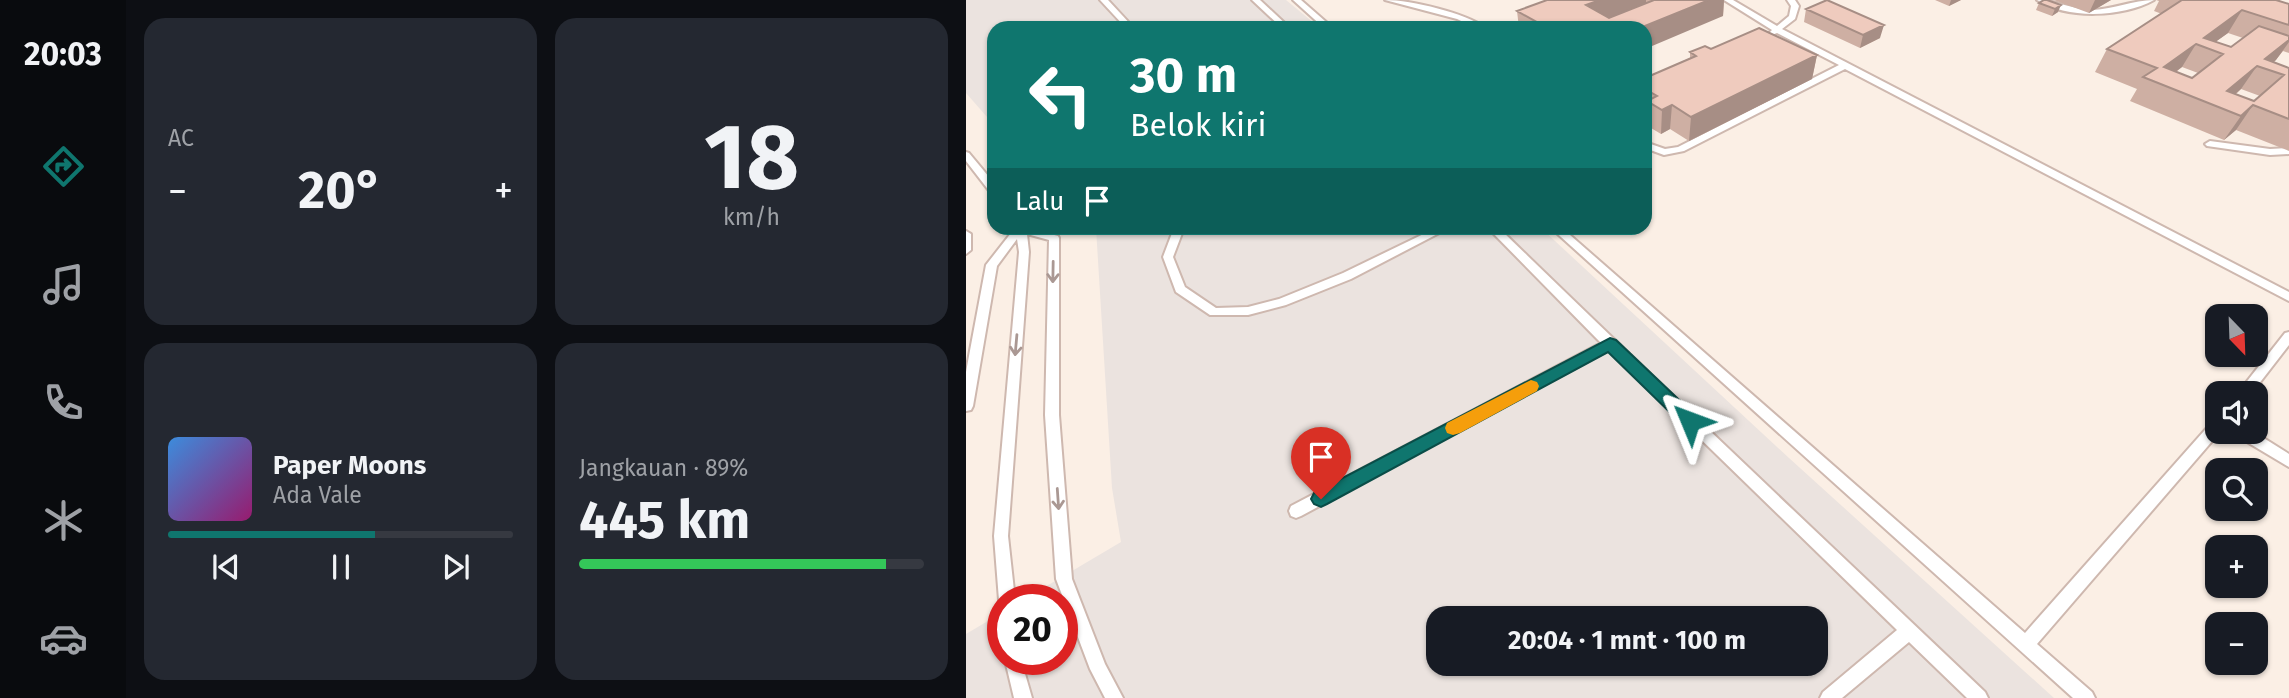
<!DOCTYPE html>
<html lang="id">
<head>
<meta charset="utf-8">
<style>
  body { margin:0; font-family:"Fira Sans",sans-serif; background:#242831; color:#f1f3f6; height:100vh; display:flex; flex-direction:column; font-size:26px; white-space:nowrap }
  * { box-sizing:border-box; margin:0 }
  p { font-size:23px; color:#9ea1a6 }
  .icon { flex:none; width:38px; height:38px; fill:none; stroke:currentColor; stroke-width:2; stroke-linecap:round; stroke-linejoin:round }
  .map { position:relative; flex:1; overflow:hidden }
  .details { display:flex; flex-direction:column; gap:18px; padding:18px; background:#0d0f14; width:840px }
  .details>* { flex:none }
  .top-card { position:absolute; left:21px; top:21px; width:665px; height:214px; border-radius:21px; box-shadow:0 2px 5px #0004; background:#0f766e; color:#fff; overflow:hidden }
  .needle { width:46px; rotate:157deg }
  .fabs { position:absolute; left:1239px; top:304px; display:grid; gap:14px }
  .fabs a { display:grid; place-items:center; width:63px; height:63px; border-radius:14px; background:#171b24; box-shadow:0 2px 5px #0004; font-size:35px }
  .speed { position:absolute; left:21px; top:584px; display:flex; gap:14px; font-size:35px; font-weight:700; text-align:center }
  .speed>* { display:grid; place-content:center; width:91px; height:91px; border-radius:50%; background:#171b24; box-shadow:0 2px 5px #0004; line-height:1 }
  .speed .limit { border:10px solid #d22; background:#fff; color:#111 }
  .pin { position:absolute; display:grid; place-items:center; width:60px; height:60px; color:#fff; margin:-72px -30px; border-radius:50% 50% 50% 0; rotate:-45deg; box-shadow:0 0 7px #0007 }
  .pin .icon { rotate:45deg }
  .me { position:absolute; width:77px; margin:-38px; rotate:314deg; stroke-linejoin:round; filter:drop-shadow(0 0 5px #0008) }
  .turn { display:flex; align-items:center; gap:24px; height:147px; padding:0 28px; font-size:32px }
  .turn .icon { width:91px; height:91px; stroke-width:2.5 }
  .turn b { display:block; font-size:49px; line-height:60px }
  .then { display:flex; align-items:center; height:66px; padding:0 28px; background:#0003; gap:14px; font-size:26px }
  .big { font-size:52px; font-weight:700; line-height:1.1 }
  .details .card { flex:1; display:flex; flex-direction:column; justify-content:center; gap:10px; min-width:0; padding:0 24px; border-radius:21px; background:#242831 }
  .details .dial { align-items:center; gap:0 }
  .dial b { font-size:91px; line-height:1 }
  .song { display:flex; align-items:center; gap:21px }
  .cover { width:84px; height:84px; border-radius:10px; background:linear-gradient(135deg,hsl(210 70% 55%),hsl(320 70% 35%)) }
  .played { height:7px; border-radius:4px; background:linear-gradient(90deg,#0f766e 60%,#363941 60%) }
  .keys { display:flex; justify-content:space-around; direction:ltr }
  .heat { display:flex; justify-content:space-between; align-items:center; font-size:38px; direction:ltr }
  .charge { height:10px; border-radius:5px; background:linear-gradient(90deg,#34c759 89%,#363941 0) }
  .details .tiles { flex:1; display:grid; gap:18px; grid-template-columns:repeat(2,1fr) }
  .trip { position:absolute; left:460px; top:606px; width:402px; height:70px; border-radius:21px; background:#171b24; box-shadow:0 2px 5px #0004; font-weight:700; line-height:70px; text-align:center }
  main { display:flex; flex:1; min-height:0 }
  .dock { display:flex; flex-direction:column; width:126px; justify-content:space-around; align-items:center; background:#090b0e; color:#9ea1a6 }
  .dock .icon { width:49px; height:49px }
  .dock .on { color:#0f766e }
  .dock b { font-size:32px; color:#f1f3f6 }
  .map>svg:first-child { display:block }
</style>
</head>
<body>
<main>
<nav class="dock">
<b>20:03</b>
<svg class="icon on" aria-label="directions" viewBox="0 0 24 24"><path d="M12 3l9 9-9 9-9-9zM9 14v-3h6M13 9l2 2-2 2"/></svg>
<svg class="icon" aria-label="music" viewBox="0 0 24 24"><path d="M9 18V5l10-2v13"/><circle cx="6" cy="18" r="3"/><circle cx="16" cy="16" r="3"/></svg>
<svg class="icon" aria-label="phone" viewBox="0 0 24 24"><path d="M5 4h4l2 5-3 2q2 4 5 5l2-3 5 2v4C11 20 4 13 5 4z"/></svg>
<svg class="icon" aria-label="climate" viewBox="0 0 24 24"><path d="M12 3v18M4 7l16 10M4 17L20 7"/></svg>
<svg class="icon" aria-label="car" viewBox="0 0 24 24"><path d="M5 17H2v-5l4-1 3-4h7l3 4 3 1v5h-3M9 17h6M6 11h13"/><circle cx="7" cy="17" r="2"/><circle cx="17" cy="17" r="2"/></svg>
</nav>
<section class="details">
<div class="tiles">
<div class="card"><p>AC</p>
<div class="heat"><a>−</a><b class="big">20°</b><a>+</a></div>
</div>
<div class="card dial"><b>18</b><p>km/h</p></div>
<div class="card">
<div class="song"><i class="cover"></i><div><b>Paper Moons</b><p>Ada Vale</p></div></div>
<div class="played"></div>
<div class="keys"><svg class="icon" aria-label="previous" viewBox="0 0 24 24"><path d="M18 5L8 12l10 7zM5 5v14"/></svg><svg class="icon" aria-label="pause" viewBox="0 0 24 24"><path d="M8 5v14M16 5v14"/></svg><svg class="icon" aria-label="next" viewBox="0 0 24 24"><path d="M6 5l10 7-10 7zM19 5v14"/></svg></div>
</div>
<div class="card"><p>Jangkauan · 89%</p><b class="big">445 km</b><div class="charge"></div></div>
</div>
</section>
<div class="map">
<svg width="1323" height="698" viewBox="0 0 1323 698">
  <rect width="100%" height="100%" fill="#fbefe5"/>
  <path fill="#ebe3df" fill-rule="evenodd" d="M0,0H320L354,28H28V125L0,93Z
    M130,228H575L823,458L1088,698H0V634L37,612V660H96V600H57L155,542L146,488ZM472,618H850V663H472Z"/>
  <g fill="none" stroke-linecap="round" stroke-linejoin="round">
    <defs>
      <path id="service" d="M134,0H142L168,28H160Z
        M286,0H294L324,28H316Z
        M327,0H335L367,28H358Z
        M419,0C446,0 499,13 520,28H510L491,19Z
        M758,0H767L811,26L823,16L825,6L821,0H829L833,6L829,19L816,29L1323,292V301L879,69L718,151L698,155L679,148V142L699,149L712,147L873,65L811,33L803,36L802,34L806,30Z
        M1071,0C1090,0 1107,10 1127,10C1148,9 1167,0 1188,0C1157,17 1102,20 1071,0Z
        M1244,141L1304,149L1323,148V154L1304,155L1241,146L1239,144Z
        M0,152L3,153L28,183V193L24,192L0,161Z
        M49,228H62L92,236L93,238V415L106,579L139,664L157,698H139L124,669L90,579L79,415L83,240L61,234L63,252L42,536L49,600H37V606L33,600L28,536L53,252L51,239L31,266L7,406L5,410L0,411V372L20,265Z
        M208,228H218L207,257L219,287L250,308L282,307L313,299L377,273L470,228L481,229L385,279L320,305L282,315H244L210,292L197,257Z
        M522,228H533C693,384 857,538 1019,692L1022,698H1001L943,642L876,698H854L857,692L931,630L643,350L335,516L330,518L325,516L323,511L325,506L635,343Z
        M585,228H596L1059,633L1246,422L1251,421V432H1254L1071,644L1126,692L1129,698H1107Z
        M0,231L5,234V250L0,254Z
        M1323,332V345L1285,394H1271L1319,333Z
        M1269,432H1288L1323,454V467L1271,436Z
        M39,660H55L66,698H48Z"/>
    </defs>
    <use href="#service" stroke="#ceb8af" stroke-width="4"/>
    <use href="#service" fill="#fff" fill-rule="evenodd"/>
  </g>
  <path fill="#ceafa3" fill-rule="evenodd" d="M581,0H758L757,16L679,28H553L551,11Z
    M969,0H995L983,6Z
    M1078,0L1092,12L1086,16L1070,10L1073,3Z
    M1088,0H1145L1123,13Z
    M1190,0H1310L1323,4V53L1317,51L1308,62L1323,68V151L1270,130L1258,140L1164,101L1171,89L1129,72L1141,49L1196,14L1188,11L1193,1ZM1262,33L1277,38L1265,47L1249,42ZM1216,67L1232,73L1226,78L1210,72ZM1275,89L1294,96L1288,101L1270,94Z
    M840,9L914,38L894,48L838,22Z
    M745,49L851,55L846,79L723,141L704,129L695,134L680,125L681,114L679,113V78L724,58V52Z"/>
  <path fill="#a78e85" d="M634,0H680V5L621,28L620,5Z
    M743,0H758L757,16L679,49V28H674Z
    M985,0H995L983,6Z
    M1129,0H1145L1123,13Z
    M1095,5L1092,12L1086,16L1089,9Z
    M1276,10L1262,33L1241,48L1238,38Z
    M918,25L914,38L894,48L897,35Z
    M1323,40V42L1310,60L1300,69L1299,59Z
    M1230,44L1216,67L1193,84L1198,67Z
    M851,55L846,79L723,141L725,117Z
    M1291,66L1275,89L1254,107L1261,91Z
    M706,105L704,129L695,134L696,110Z
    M1287,105L1270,130L1258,140L1275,116Z"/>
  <path fill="#efcbbe" stroke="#a78e85" stroke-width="2" fill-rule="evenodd" d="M581,0H634L620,5L643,18L688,0H743L674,28H569L576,25L551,11Z
    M861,0L918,25L897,35L840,9Z
    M1078,0H1081L1095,5L1089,9L1073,3Z
    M1216,0H1310L1323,4V25L1276,10L1238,38L1265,47L1293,26L1323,36V40L1299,59L1323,68V119L1287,105L1275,116L1177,77L1191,68L1141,49ZM1230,44L1257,54L1226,78L1198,67ZM1291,66L1318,75L1288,101L1261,91Z
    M793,28L851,55L725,117L706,105L696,110L681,101L691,96L679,89V78L730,56L724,52L739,46L745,49Z"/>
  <defs><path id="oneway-shaft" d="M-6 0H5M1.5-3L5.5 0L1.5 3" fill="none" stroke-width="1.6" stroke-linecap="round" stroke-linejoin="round" transform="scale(1.75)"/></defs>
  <g stroke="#aa9893">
    <use href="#oneway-shaft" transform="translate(87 272) rotate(91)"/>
    <use href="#oneway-shaft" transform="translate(50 345) rotate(95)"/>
    <use href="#oneway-shaft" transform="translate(92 499) rotate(86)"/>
  </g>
  <path fill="#0f766e" stroke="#0a4d48" stroke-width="2" d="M644,338L650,340L730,416L733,421L730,426H718L642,352L361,504L355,507L348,504L345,499L348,493Z"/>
  <path fill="#f59e0b" d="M565,380L571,382L573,386L571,391L494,433L487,435L481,433L479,428L481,423Z"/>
</svg>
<div class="fabs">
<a><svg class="needle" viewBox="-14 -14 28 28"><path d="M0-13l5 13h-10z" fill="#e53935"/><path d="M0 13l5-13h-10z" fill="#9ea1a6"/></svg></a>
<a><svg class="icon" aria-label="sound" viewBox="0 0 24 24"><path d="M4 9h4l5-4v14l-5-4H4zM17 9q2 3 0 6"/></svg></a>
<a><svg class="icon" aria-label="search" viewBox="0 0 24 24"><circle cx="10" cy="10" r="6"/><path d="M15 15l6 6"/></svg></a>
<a>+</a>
<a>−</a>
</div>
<div class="speed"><div class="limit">20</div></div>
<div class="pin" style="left:355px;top:499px;background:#d93025"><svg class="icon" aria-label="arrive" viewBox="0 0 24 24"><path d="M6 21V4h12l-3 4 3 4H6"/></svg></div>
<svg class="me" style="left:724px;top:421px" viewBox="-20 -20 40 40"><path d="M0-17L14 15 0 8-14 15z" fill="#0f766e" stroke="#fff" stroke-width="4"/></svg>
<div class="trip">20:04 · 1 mnt · 100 m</div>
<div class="top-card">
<div class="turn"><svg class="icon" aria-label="left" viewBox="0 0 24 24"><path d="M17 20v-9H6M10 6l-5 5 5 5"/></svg><div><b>30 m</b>Belok kiri</div></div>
<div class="then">Lalu<svg class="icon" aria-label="arrive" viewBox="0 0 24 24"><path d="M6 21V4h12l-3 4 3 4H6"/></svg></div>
</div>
</div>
</main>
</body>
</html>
